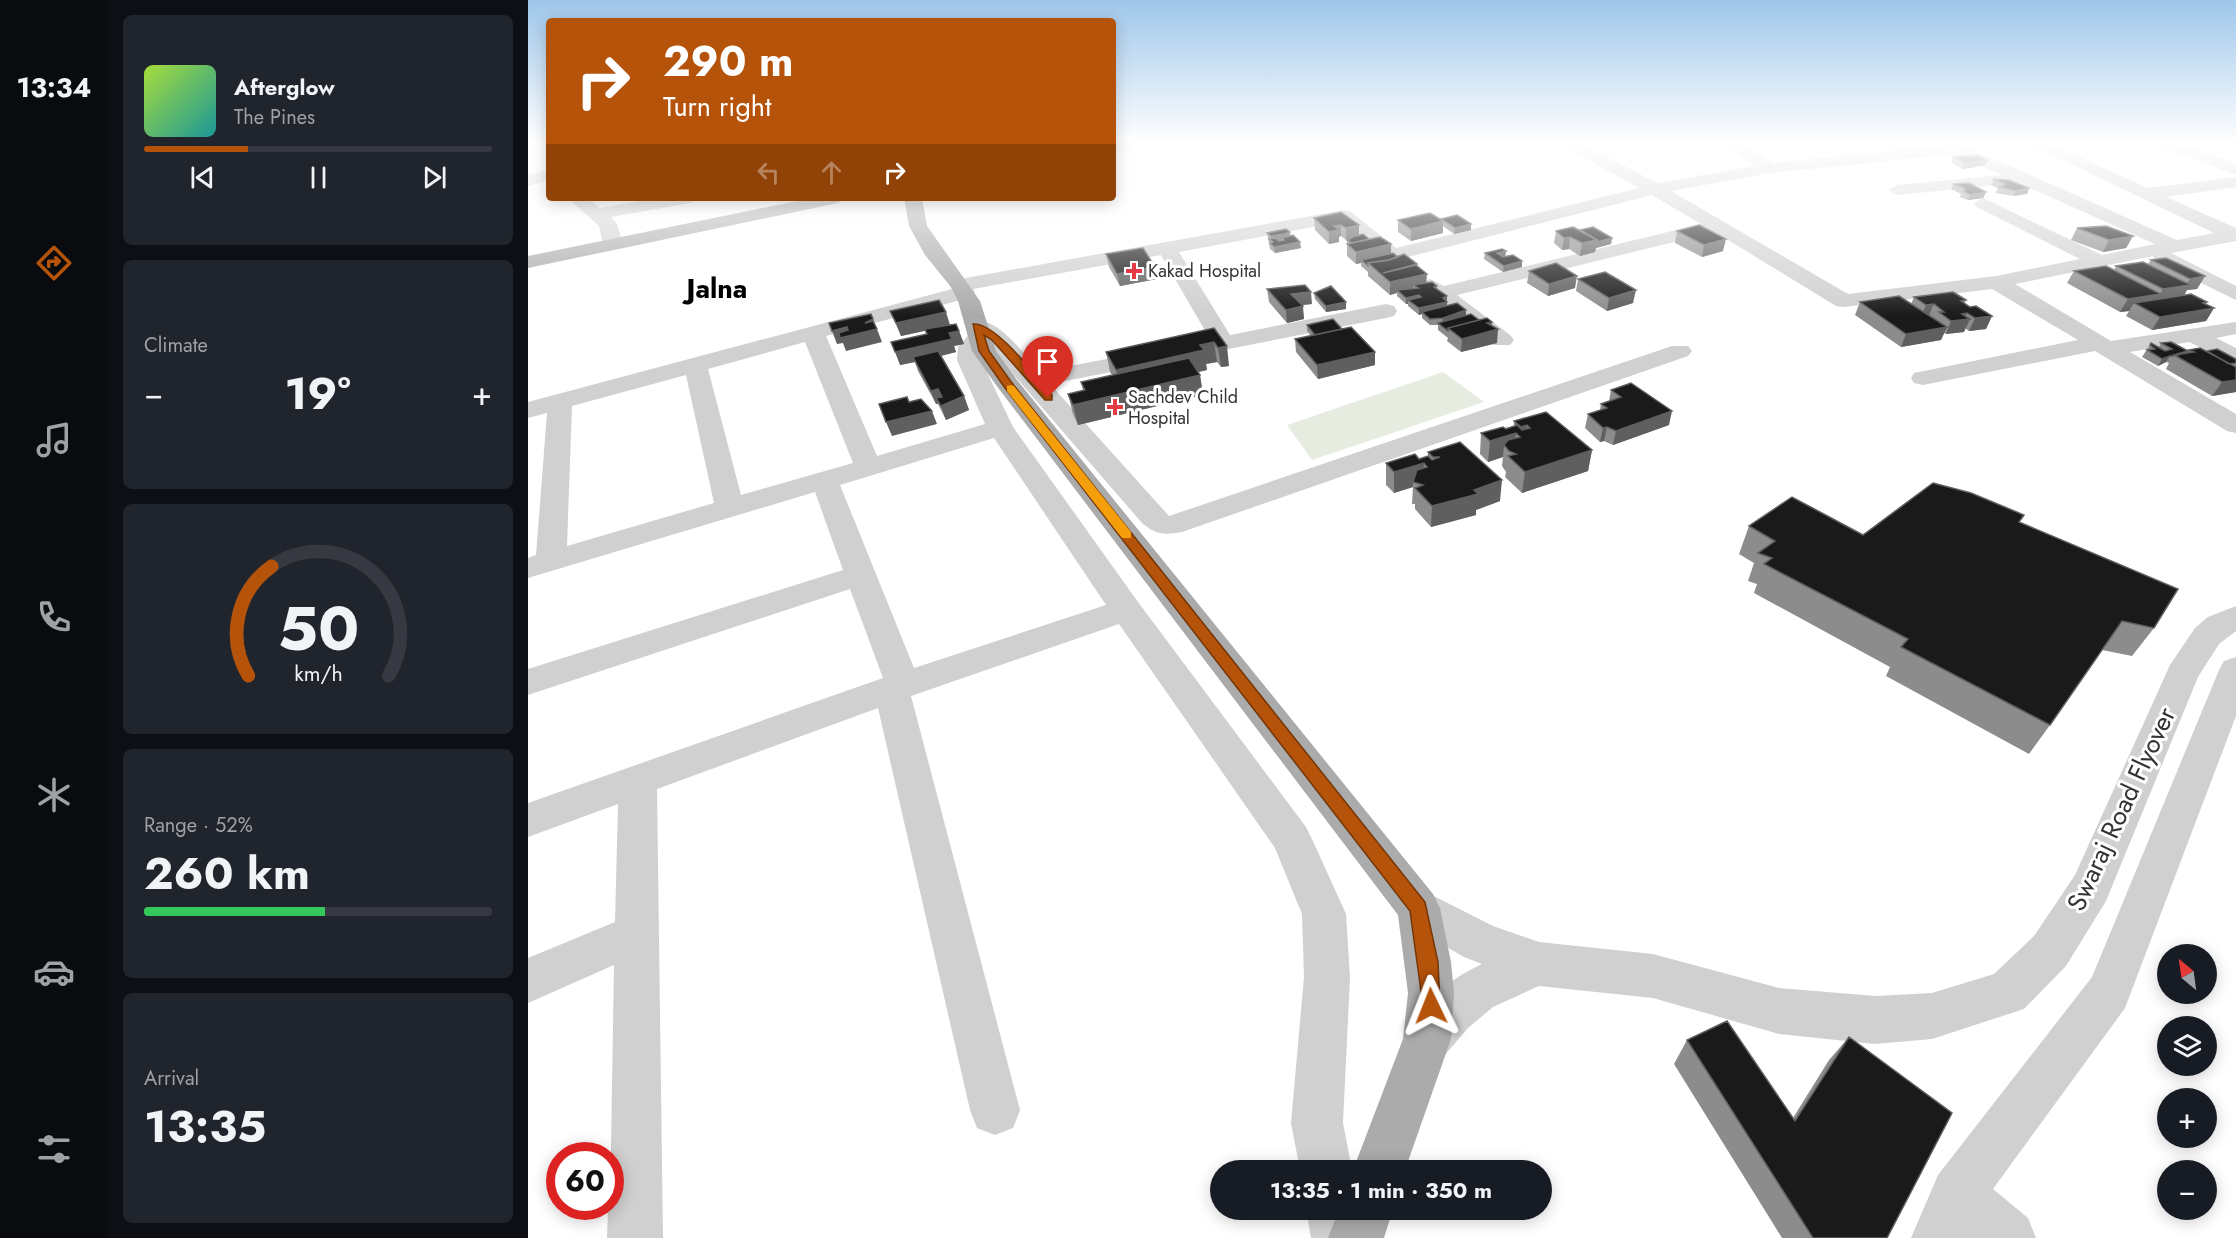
<!DOCTYPE html>
<html lang="en">
<head>
<meta charset="utf-8">
<style>
  body { margin:0; font-family:Jost,sans-serif; background:#20242c; color:#f1f3f6; height:100vh; display:flex; flex-direction:column; font-size:22px; white-space:nowrap }
  * { box-sizing:border-box; margin:0 }
  p { font-size:20px; color:#9ea1a6 }
  .icon { flex:none; width:33px; height:33px; fill:none; stroke:currentColor; stroke-width:2; stroke-linecap:round; stroke-linejoin:round }
  .map { position:relative; flex:1; overflow:hidden }
  .panel { display:flex; flex-direction:column; gap:15px; padding:15px; background:#0d0f14; width:420px }
  .panel>* { flex:none }
  .top-card { position:absolute; left:18px; top:18px; width:570px; height:183px; border-radius:6px; box-shadow:0 3px 15px #0003; background:#b45309; color:#fff; overflow:hidden }
  .needle { width:39px; rotate:331deg }
  .controls { position:absolute; left:1629px; top:944px; display:grid; gap:12px }
  .controls a { display:grid; place-items:center; width:60px; height:60px; border-radius:50%; background:#171b24; box-shadow:0 3px 15px #0003; font-size:30px }
  .speed { position:absolute; left:18px; top:1142px; display:flex; gap:12px; font-size:30px; font-weight:700; text-align:center }
  .speed>* { display:grid; place-content:center; width:78px; height:78px; border-radius:50%; background:#171b24; box-shadow:0 3px 15px #0003; line-height:1 }
  .speed .limit { border:9px solid #d22; background:#fff; color:#111 }
  .pin { position:absolute; display:grid; place-items:center; width:51px; height:51px; color:#fff; margin:-62px -26px; border-radius:50% 50% 50% 0; rotate:-45deg; box-shadow:0 0 6px #0007 }
  .pin .icon { rotate:45deg }
  .me { position:absolute; width:66px; margin:-33px; rotate:358deg; stroke-linejoin:round; filter:drop-shadow(0 0 4px #0008) }
  .turn { display:flex; align-items:center; gap:21px; height:126px; padding:0 18px; font-size:27px }
  .turn .icon { width:78px; height:78px; stroke-width:2.5 }
  .turn b { display:block; font-size:42px; line-height:51px }
  .lanes { display:flex; align-items:center; height:57px; padding:0 18px; background:#0003; justify-content:center; gap:30px; direction:ltr }
  .lanes .off { opacity:.35 }
  .big { font-size:45px; font-weight:700; line-height:1.1 }
  .panel .widget { flex:1; display:flex; flex-direction:column; justify-content:center; gap:9px; min-width:0; padding:0 21px; border-radius:9px; background:#20242c }
  .panel .dial { align-items:center; gap:0 }
  .dial svg { height:156px; overflow:visible; fill:none; stroke:#363941; stroke-width:7; stroke-linecap:round; text-anchor:middle }
  .dial text { fill:#f1f3f6; stroke:none }
  .song { display:flex; align-items:center; gap:18px }
  .cover { width:72px; height:72px; border-radius:9px; background:linear-gradient(135deg,hsl(80 70% 55%),hsl(180 70% 35%)) }
  .played { height:6px; border-radius:3px; background:linear-gradient(90deg,#b45309 30%,#363941 30%) }
  .keys { display:flex; justify-content:space-around; direction:ltr }
  .heat { display:flex; justify-content:space-between; align-items:center; font-size:33px; direction:ltr }
  .charge { height:9px; border-radius:4px; background:linear-gradient(90deg,#34c759 52%,#363941 0) }
  .trip { position:absolute; left:682px; top:1160px; width:342px; height:60px; border-radius:30px; background:#171b24; box-shadow:0 3px 15px #0003; font-weight:700; line-height:60px; text-align:center }
  main { display:flex; flex:1; min-height:0 }
  .dock { display:flex; flex-direction:column; width:108px; justify-content:space-around; align-items:center; background:#090b0e; color:#9ea1a6 }
  .dock .icon { width:42px; height:42px }
  .dock .on { color:#b45309 }
  .dock b { font-size:27px; color:#f1f3f6 }
  .map>svg:first-child { display:block }
</style>
</head>
<body>
<main>
<nav class="dock">
<b>13:34</b>
<svg class="icon on" aria-label="directions" viewBox="0 0 24 24"><path d="M12 3l9 9-9 9-9-9zM9 14v-3h6M13 9l2 2-2 2"/></svg>
<svg class="icon" aria-label="music" viewBox="0 0 24 24"><path d="M9 18V5l10-2v13"/><circle cx="6" cy="18" r="3"/><circle cx="16" cy="16" r="3"/></svg>
<svg class="icon" aria-label="phone" viewBox="0 0 24 24"><path d="M5 4h4l2 5-3 2q2 4 5 5l2-3 5 2v4C11 20 4 13 5 4z"/></svg>
<svg class="icon" aria-label="climate" viewBox="0 0 24 24"><path d="M12 3v18M4 7l16 10M4 17L20 7"/></svg>
<svg class="icon" aria-label="car" viewBox="0 0 24 24"><path d="M5 17H2v-5l4-1 3-4h7l3 4 3 1v5h-3M9 17h6M6 11h13"/><circle cx="7" cy="17" r="2"/><circle cx="17" cy="17" r="2"/></svg>
<svg class="icon" aria-label="filters" viewBox="0 0 24 24"><path d="M4 7h16M4 17h16"/><circle cx="9" cy="7" r="2"/><circle cx="15" cy="17" r="2"/></svg>
</nav>
<section class="panel">
<div class="widget">
<div class="song"><i class="cover"></i><div><b>Afterglow</b><p>The Pines</p></div></div>
<div class="played"></div>
<div class="keys"><svg class="icon" aria-label="previous" viewBox="0 0 24 24"><path d="M18 5L8 12l10 7zM5 5v14"/></svg><svg class="icon" aria-label="pause" viewBox="0 0 24 24"><path d="M8 5v14M16 5v14"/></svg><svg class="icon" aria-label="next" viewBox="0 0 24 24"><path d="M6 5l10 7-10 7zM19 5v14"/></svg></div>
</div>
<div class="widget"><p>Climate</p>
<div class="heat"><a>−</a><b class="big">19°</b><a>+</a></div>
</div>
<div class="widget dial"><svg viewBox="0 0 100 80">
<path d="M14 69A42 42 0 1 1 86 69"/>
<path d="M14 69A42 42 0 0 1 26 13" stroke="#b45309"/>
<text x="50" y="56" font-size="32" font-weight="700">50</text>
<text x="50" y="72" font-size="11">km/h</text>
</svg></div>
<div class="widget"><p>Range · 52%</p><b class="big">260 km</b><div class="charge"></div></div>
<div class="widget"><p>Arrival</p><b class="big">13:35</b></div>
</section>
<div class="map">
<svg width="1708" height="1238" viewBox="0 0 1708 1238">
  <rect width="100%" height="100%" fill="#fff"/>
  <path fill="#e6ecdf" d="M915,372L956,402L784,460L759,425Z"/>
  <g fill="none" stroke-linecap="round" stroke-linejoin="round">
    <path fill="#d0d0d0" fill-rule="evenodd" d="M866,142H885V143L877,148Z
      M1029,142H1050L1129,183L1227,166L1194,142H1213L1245,163L1410,146L1408,142H1428L1649,240L1686,233L1497,142H1519L1620,188L1708,177V187L1638,197L1708,228V241L1643,253L1708,286V300L1628,261L1625,256L1487,284L1583,341L1708,322V334L1688,338L1708,348V364L1661,342L1602,352L1708,414V433L1699,431L1567,351L1395,385L1386,383L1383,378L1386,373L1550,340L1464,289L1316,307L1308,306L1187,232L929,295L982,335L986,340L982,345H966L891,285L895,281L902,279L916,286L1173,224L1124,195L864,261L857,259L812,222L651,252L702,335L858,304L866,306L869,311L866,316L858,318L522,384L641,516L1144,346H1160L1164,351L1160,356L654,532C636,535 628,535 614,523L458,343L454,348L453,360L485,427L610,602L778,827L784,839L818,914L822,977L815,1123L824,1170H772L763,1123L776,977L774,914L747,848L591,624L383,696L492,1110L485,1128L467,1135L449,1128L442,1110L350,708L129,789L135,1238H79L80,1206H82L86,965L0,1003V958L87,922L90,804L0,837V803L355,678L322,589L0,695V669L315,570L287,492L0,578V558L8,555L19,413L0,418V402L424,289L421,285L425,281L432,279L816,210L823,212L868,248L1111,188ZM1427,154L1474,175L1369,185L1360,190L1369,195L1491,183L1627,244L1574,255L1455,198L1446,203L1449,207L1552,259L1468,276L1320,294L1143,191L1242,173ZM633,255L682,339L511,372C495,353 469,314 441,321L438,326L443,332L430,347L429,360L457,424L349,456L298,336L444,297L447,292L445,289ZM277,342L325,463L213,495L180,369ZM158,375L186,503L39,546L44,406ZM466,438L578,605L386,668L312,485Z
      M1622,142H1646L1708,164V175Z
      M21,169V180L0,186V175Z
      M40,198H60L72,208L130,198H171L162,203L83,217L89,224L95,244L85,250L75,244L71,226Z
      M1708,606V631L1691,644L1670,677L1578,901L1538,966L1496,1009L1404,1039L1347,1044L1251,1034L1125,998L1011,986L965,1007L940,1028L916,1056L899,1063L882,1056L875,1039C889,1005 921,979 954,964L936,957L875,922L868,908L875,894L890,888L965,926L1011,942L1125,954L1251,988L1347,996L1404,993L1466,974L1506,936L1547,875L1642,665L1667,628L1680,617Z
      M1708,657V716L1597,1008L1465,1189L1500,1218L1508,1238H1383L1410,1175L1564,977L1691,670L1696,661Z
      M778,1209H832L839,1238H783Z"/>
    <path fill="#ababab" fill-rule="evenodd" d="M585,142H612L610,145L585,152Z
      M284,198H319L310,203L0,268V256Z
      M376,198H394L399,226L452,301L468,351L489,380L905,894L912,908L923,962L926,993L923,1039L877,1170H825L875,1039L880,993L870,915L468,385L444,351L430,301L423,287L397,255L381,226Z
      M811,1209H865L856,1238H800Z"/>
  </g>
  <path fill="#8c8c8c" d="M1425,157L1457,165L1435,169L1423,162Z
    M1465,179L1501,188L1499,194L1485,196L1468,193L1470,188L1463,185Z
    M1425,184L1458,192L1455,198L1440,200L1432,197L1433,194L1423,189Z
    M813,212L831,235L863,253L889,266L898,283L909,286V289L919,302V306L938,315L964,326L969,343L933,352L919,341L920,338L910,330V325H902L894,318V314L891,315L880,306V304H878L869,296V293L862,295L840,276V272L833,266V263L828,264L819,256V240H818L813,236L811,237V242L801,244L787,230L786,218Z
    M870,220H913L943,230L926,234L915,226V233L883,241L870,232Z
    M1549,228L1605,236L1598,248L1575,252L1543,240Z
    M1052,230L1084,238L1083,244L1068,248L1067,252L1052,256L1041,249L1034,250L1026,243L1028,231Z
    M1149,231L1195,251L1174,257L1147,243Z
    M762,232V236L773,248L747,253L742,249L739,233Z
    M978,251L977,257L994,267L975,272L956,259L957,253Z
    M578,254L627,267L629,279L592,286L581,267Z
    M1623,260L1677,276L1669,289L1659,290L1656,295L1679,302L1678,304L1686,308L1678,321L1624,330L1598,316L1601,311L1592,312L1539,283L1546,271L1586,270L1588,266L1620,264Z
    M1001,271L1047,288L1020,296L999,283Z
    M1050,279L1105,303L1079,311L1048,291Z
    M739,289L784,304L774,305L776,319L759,323L741,302Z
    M786,293L818,302V309L798,312L787,299Z
    M1386,297L1438,300L1437,303L1442,307L1464,316L1458,329L1441,331L1437,328L1436,332L1418,334L1416,333L1413,340L1373,347L1327,315L1332,302L1383,304Z
    M362,311L422,325L431,331L436,344L426,346L428,352L413,356L436,396L441,410L418,420L410,404H408L390,371L387,362L372,365L399,334L397,331L373,336Z
    M779,325L814,329L847,352V365L790,379L768,352L767,339L783,336L779,331Z
    M686,328L701,366L693,367L689,362L678,364L679,370L670,372L672,375L675,395L550,425L545,414L540,394L555,390L553,382L584,375L582,372L578,352Z
    M1623,343L1631,347L1633,343L1660,351L1661,350L1679,351L1708,359V392L1684,396L1638,369L1641,363L1638,362L1630,366L1614,357Z
    M1083,390L1141,425L1085,445L1076,441L1072,442L1057,428L1060,414L1072,410L1073,404L1081,401Z
    M1018,412L1064,450L1060,471L994,493L977,477L978,472L974,466L975,457L960,462L952,454L953,433L986,426V421Z
    M932,442L972,501L948,510V515L903,527L887,509V504H884L885,487L866,493L858,485V463L891,459L900,456V452Z
    M1492,522L1626,628L1604,656L1574,650L1522,725L1501,754L1358,676L1362,667L1226,593L1229,584L1220,581L1226,563L1211,554L1221,526L1335,535Z
    M1321,1037L1359,1238H1254L1146,1064L1159,1040L1265,1118L1301,1060Z"/>
  <path fill="#5f5f5f" d="M1459,160L1457,165L1435,169L1437,163Z
    M1501,188L1499,194L1485,196L1488,191Z
    M1458,192L1455,198L1440,200L1442,195Z
    M915,221V233L883,241V229Z
    M943,224V230L926,234L927,228Z
    M813,225V236L811,237V242L801,244V232L806,226Z
    M831,225V237L818,240V228Z
    M762,232V238H754V241L743,242V236Z
    M1605,236L1598,248L1575,252L1581,240Z
    M1042,237L1041,249L1034,250L1036,238Z
    M1084,238L1083,244L1068,248L1067,252L1052,256L1054,243L1069,240Z
    M1198,239L1195,251L1174,257L1176,245Z
    M772,242L773,248L747,253L746,247Z
    M863,244V257L833,260V263L828,264V252Z
    M978,251L977,257L968,260L969,253Z
    M994,261V267L975,272L976,266Z
    M889,264L888,276L899,274L898,286L885,285V289L869,290V293L862,295V282L855,273Z
    M627,267L629,279L592,286L589,274Z
    M1049,276L1047,288L1020,296L1021,284Z
    M1677,276L1669,289L1659,290L1655,297L1606,303L1601,311L1592,312L1600,299L1632,294L1635,289L1658,285L1662,279Z
    M1108,290L1105,303L1079,311L1081,298Z
    M783,292L784,304L764,306L763,294Z
    M891,295V301L880,300V304H878V298Z
    M919,296V308L894,312V314L891,315V308Z
    M818,302V309L798,312V306Z
    M1679,302L1674,310L1686,308L1678,321L1624,330L1632,317Z
    M1406,304L1400,317L1393,318L1398,305Z
    M775,306L776,319L759,323L758,310Z
    M938,310V316L915,325V318Z
    M418,312L422,325L373,336L368,323Z
    M1439,313L1436,320L1442,319L1436,332L1418,334L1423,321L1434,314Z
    M1464,316L1458,329L1441,331L1447,318Z
    M345,319L354,342L318,351L315,343L309,344L304,331L337,323Z
    M964,322L963,331L970,329L969,343L933,352L934,339L959,323Z
    M1419,327L1413,340L1373,347L1378,334Z
    M431,331L436,344L426,346L428,352L388,362L385,357L387,362L372,365L367,352L421,333Z
    M686,342L689,362L678,364L679,370L592,390L588,370L672,345Z
    M699,346L701,366L693,367L690,348Z
    M847,352V365L790,379L789,365Z
    M1642,356L1638,362L1630,366L1634,359Z
    M672,375L675,395L550,425L545,405Z
    M1708,380V392L1684,396L1694,382Z
    M410,389L415,402L408,398L410,404H408L403,391Z
    M436,396L441,410L418,420L413,406Z
    M404,411L409,424L364,436L358,422Z
    M1144,411L1141,425L1085,445L1088,431Z
    M999,425L997,446L991,448L993,427Z
    M1079,427L1076,441L1072,442L1075,428Z
    M988,433L985,453L976,445L975,457L960,462L962,441Z
    M1064,450L1060,471L994,493L997,472Z
    M896,463L895,484L885,482V487L866,493V472Z
    M974,480L972,501L948,510V515L903,527L904,506Z"/>
  <path fill="#1a1a1a" stroke="#5f5f5f" stroke-width="1.5" d="M1450,155L1459,160L1437,163L1425,157Z
    M1465,179L1481,180L1501,188L1488,191L1471,187L1477,184Z
    M1441,183L1458,192L1442,195L1435,191L1437,189L1425,184Z
    M813,212L831,225L818,228L813,225L806,226L811,230L801,232L786,218Z
    M902,213L915,221L883,229L870,220Z
    M929,215L943,224L927,228L913,219Z
    M1171,225L1198,239L1176,245L1149,231Z
    M1578,226L1605,236L1581,240L1549,228Z
    M1045,227L1069,240L1054,243L1042,237L1036,238L1028,231Z
    M1065,227L1084,238L1069,242V240L1052,230Z
    M758,229L762,232L756,234L743,236L739,233Z
    M835,234L841,239L824,243L819,240L825,237Z
    M765,235L772,242L746,247L742,243L745,242L741,239L747,238L751,241L756,240L754,238Z
    M852,237L863,244L828,252L819,244Z
    M615,248L627,267L589,274L578,254Z
    M974,249L978,251L969,253L975,257L985,255L994,261L976,266L957,253Z
    M865,253L870,257L861,260L840,263V266L833,260Z
    M876,254L889,264L855,273L888,265L899,274L862,282L840,263L861,260Z
    M1638,258L1677,276L1662,279L1623,260Z
    M1615,262L1663,285L1635,289L1588,266Z
    M1028,263L1049,276L1021,284L1001,271Z
    M1578,266L1633,294L1600,299L1546,271Z
    M1077,272L1108,290L1081,298L1050,279Z
    M904,282L909,286L906,287L919,296L915,298L919,302L891,308L880,300L893,297L891,295L878,298L869,290L890,288L885,285Z
    M777,285L783,292L763,294L775,306L758,310L739,289Z
    M803,286L818,302L798,306L786,293Z
    M1425,292L1438,300L1433,301L1442,307L1448,306L1464,316L1447,318L1439,313L1434,314L1442,319L1423,321L1411,312H1416L1406,304L1398,305L1386,297Z
    M1663,294L1679,302L1675,303L1686,308L1632,317L1606,303Z
    M1371,296L1419,327L1378,334L1332,302Z
    M411,300L418,312L368,323L362,311Z
    M929,303L938,310L915,318L902,319L894,312Z
    M343,314L345,319L337,323L345,321L349,329L312,338L311,333L320,330L319,327L304,331L301,323Z
    M943,314L951,320L920,328V331L910,323Z
    M959,318L964,322L959,323L970,329L934,339L920,328Z
    M805,319L814,329L787,335L779,325Z
    M428,324L431,331L421,333L424,339L367,352L363,342L399,334L397,329Z
    M823,327L847,352L789,365L767,339Z
    M686,328L699,346L690,348L686,342L672,345L676,350L588,370L578,352Z
    M1643,342L1660,351L1649,354L1650,355H1646L1645,356H1642L1634,359L1619,350L1627,349L1622,345L1623,343L1637,351L1644,349L1633,343Z
    M1672,348L1708,367V380L1694,382L1646,355L1666,352L1661,350Z
    M1689,349L1708,359V363L1701,364L1679,351Z
    M410,351L436,396L413,406L408,398L414,397L410,389L403,391L385,357Z
    M661,358L672,375L545,405L540,394L557,390L553,382Z
    M1103,383L1144,411L1088,431L1079,427L1075,428L1060,414L1079,408L1073,404L1093,397L1083,390Z
    M379,397L381,402L393,399L404,411L358,422L351,404Z
    M1018,412L1064,450L997,472L980,456L988,454L981,451L976,445L980,440L992,437L988,433L962,441L953,433L975,427L978,429L989,425L994,430L1002,428L999,425L993,427L986,421Z
    M932,442L974,480L946,490L950,494L904,506L887,488L895,485L885,482L889,470L899,467L896,463L866,472L858,463L887,454L891,459L900,456L904,460L912,457H905L900,452Z
    M1405,483L1443,493L1496,515L1491,522L1650,589L1626,628L1594,621L1522,725L1373,647L1380,639L1236,564L1244,558L1230,553L1247,541L1221,526L1264,497L1335,535Z
    M1199,1021L1267,1121L1321,1037L1424,1113L1359,1238H1285L1159,1040Z"/>
  <linearGradient id="sky" x2="0" y2="1"><stop stop-color="#9ec6ea"/><stop offset="0.45" stop-color="#fff"/><stop offset="1" stop-color="#fff" stop-opacity="0"/></linearGradient>
  <rect width="1708" height="316" fill="url(#sky)"/>
  <path fill="#b45309" stroke="#753606" stroke-width="1.5" d="M445,324C468,322 509,378 524,395V400H517L464,340L456,335L461,351L484,383L897,902L910,962L912,1006L910,1013L903,1016L896,1013L882,911L477,388L451,351Z"/>
  <path fill="#f59e0b" d="M483,385L486,386L603,532V538H594L479,391V386Z"/>
  <g fill="#e63946" stroke="#fff" stroke-width="2">
    <path d="M603 262h6v6h6v6h-6v6h-6v-6h-6v-6h6z"/>
    <path d="M584 398h6v6h6v6h-6v6h-6v-6h-6v-6h6z"/>
  </g>
  <g text-anchor="middle" dominant-baseline="central" stroke-width="6" stroke-linejoin="round" paint-order="stroke">
    <g font-size="18" fill="#333" stroke="#fff" text-anchor="start">
      <text x="620" y="271">Kakad Hospital</text>
      <text x="600" y="397">Sachdev Child<tspan x="600" dy="21">Hospital</tspan></text>
    </g>
    <g font-size="26" fill="#333" stroke="#fff">
      <text transform="translate(1593 809) rotate(-65)">Swaraj Road Flyover</text>
    </g>
    <g font-size="27" font-weight="bold" fill="#000" stroke="#fff">
      <text x="189" y="288">Jalna</text>
    </g>
  </g>
</svg>
<div class="controls">
<a><svg class="needle" viewBox="-14 -14 28 28"><path d="M0-13l5 13h-10z" fill="#e53935"/><path d="M0 13l5-13h-10z" fill="#9ea1a6"/></svg></a>
<a><svg class="icon" aria-label="layers" viewBox="0 0 24 24"><path d="M12 4l9 5-9 5-9-5zM3 14l9 5 9-5"/></svg></a>
<a>+</a>
<a>−</a>
</div>
<div class="speed"><div class="limit">60</div></div>
<div class="pin" style="left:520px;top:398px;background:#d93025"><svg class="icon" aria-label="arrive" viewBox="0 0 24 24"><path d="M6 21V4h12l-3 4 3 4H6"/></svg></div>
<svg class="me" style="left:903px;top:1006px" viewBox="-20 -20 40 40"><path d="M0-17L14 15 0 8-14 15z" fill="#b45309" stroke="#fff" stroke-width="4"/></svg>
<div class="trip">13:35 · 1 min · 350 m</div>
<div class="top-card">
<div class="turn"><svg class="icon" aria-label="right" viewBox="0 0 24 24"><path d="M7 20v-9h11M14 6l5 5-5 5"/></svg><div><b>290 m</b>Turn right</div></div>
<div class="lanes"><svg class="icon off" aria-label="left" viewBox="0 0 24 24"><path d="M17 20v-9H6M10 6l-5 5 5 5"/></svg><svg class="icon off" aria-label="ahead" viewBox="0 0 24 24"><path d="M12 20V5M6 11l6-6 6 6"/></svg><svg class="icon" aria-label="right" viewBox="0 0 24 24"><path d="M7 20v-9h11M14 6l5 5-5 5"/></svg></div>
</div>
</div>
</main>
</body>
</html>
